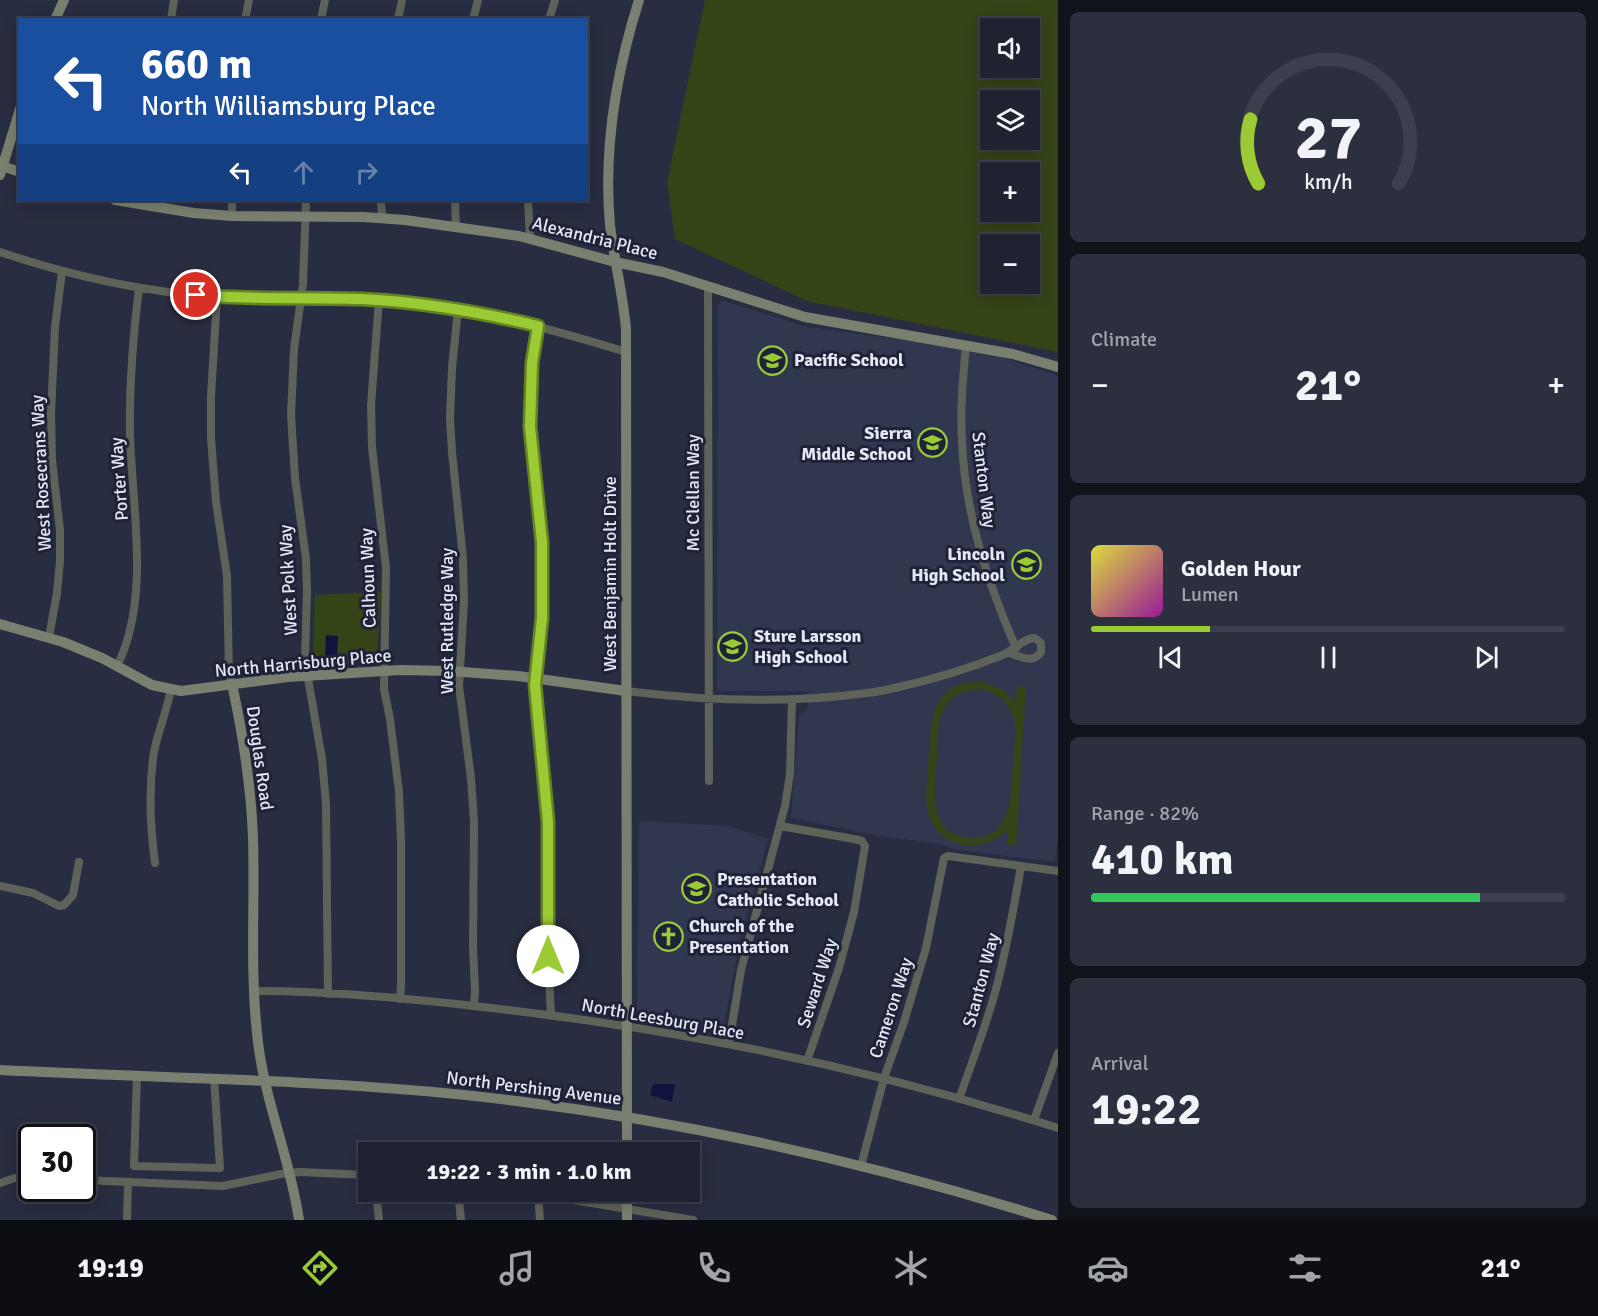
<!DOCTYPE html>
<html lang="en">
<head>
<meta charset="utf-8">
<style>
  body { margin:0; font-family:Signika,sans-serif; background:#2c2f3d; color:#f1f3f6; height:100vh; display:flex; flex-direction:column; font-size:22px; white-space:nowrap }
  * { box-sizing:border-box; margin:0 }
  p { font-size:20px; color:#a1a4ab }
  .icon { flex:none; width:33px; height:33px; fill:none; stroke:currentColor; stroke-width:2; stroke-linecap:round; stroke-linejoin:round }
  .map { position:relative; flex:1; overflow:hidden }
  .details { display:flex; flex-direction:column; gap:12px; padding:12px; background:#11131b; width:540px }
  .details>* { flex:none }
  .banner { position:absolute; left:18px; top:18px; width:570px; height:183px; border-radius:0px; box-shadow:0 3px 15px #0003,0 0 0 2px #3c3f4d; background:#1a4fa0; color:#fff; overflow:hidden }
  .fabs { position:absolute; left:980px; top:18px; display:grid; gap:12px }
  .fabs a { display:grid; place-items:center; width:60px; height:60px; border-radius:0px; background:#1f2231; box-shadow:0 3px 15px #0003,0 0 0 2px #3c3f4d; font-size:30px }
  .speed { position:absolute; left:18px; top:1124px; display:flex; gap:12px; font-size:30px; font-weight:700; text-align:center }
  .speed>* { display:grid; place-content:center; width:78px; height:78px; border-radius:50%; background:#1f2231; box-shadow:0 3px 15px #0003,0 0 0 2px #3c3f4d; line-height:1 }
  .speed .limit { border:3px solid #111; border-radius:9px; background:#fff; color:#111 }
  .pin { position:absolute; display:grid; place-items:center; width:51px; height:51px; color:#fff; margin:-26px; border:3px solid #fff; border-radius:50%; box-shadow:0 2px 6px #0007 }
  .me { position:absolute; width:66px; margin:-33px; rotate:0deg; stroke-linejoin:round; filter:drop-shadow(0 0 4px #0008) }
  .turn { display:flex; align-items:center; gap:21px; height:126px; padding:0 24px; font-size:27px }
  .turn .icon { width:78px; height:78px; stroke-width:2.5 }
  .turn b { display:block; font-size:42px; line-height:51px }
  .lanes { display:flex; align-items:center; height:57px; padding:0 24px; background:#0003; justify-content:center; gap:30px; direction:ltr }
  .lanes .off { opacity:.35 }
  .big { font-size:45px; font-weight:800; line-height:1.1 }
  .details .widget { flex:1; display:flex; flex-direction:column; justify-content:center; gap:9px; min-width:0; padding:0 21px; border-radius:9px; background:#2c2f3d }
  .details .dial { align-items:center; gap:0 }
  .dial svg { height:156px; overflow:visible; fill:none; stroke:#3c3f4d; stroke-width:7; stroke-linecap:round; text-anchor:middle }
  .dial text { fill:#f1f3f6; stroke:none }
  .song { display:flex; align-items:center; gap:18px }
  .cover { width:72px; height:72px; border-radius:9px; background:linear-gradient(135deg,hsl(60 70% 55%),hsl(300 70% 35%)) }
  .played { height:6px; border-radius:3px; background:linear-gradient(90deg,#9acb34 25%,#3c3f4d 25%) }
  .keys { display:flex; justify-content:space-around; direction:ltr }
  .heat { display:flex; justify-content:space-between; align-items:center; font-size:33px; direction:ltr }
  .charge { height:9px; border-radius:4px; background:linear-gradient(90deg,#34c759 82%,#3c3f4d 0) }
  .trip { position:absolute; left:358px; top:1142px; width:342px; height:60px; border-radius:0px; background:#1f2231; box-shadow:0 3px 15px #0003,0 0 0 2px #3c3f4d; font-weight:800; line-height:60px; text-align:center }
  .tabs { display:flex; height:96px; justify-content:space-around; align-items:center; background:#0c0e14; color:#a1a4ab }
  .tabs .icon { width:42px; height:42px }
  .tabs .on { color:#9acb34 }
  .tabs b { font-size:27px; color:#f1f3f6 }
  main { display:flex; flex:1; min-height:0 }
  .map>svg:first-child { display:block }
</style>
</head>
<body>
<main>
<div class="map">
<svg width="1058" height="1220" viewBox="0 0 1058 1220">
  <rect width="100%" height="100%" fill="#292d41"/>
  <path fill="#323750" d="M724,301L807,327L982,350L1058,376V838L1055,862L957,850L939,844L874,835L791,818L799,716L808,708L807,691H721L717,688L718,304Z
    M639,821L728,826L768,839L740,940L723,1030L717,1033L641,1020L637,1014Z"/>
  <path fill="#344417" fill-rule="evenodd" d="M705,0H1058V352L807,301L675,239L667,182ZM990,28H1029V68H990ZM990,100H1029V140H990ZM990,172H1029V212H990ZM990,244H1029V284H990Z
    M381,592L377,659L373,662L317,666L313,661L315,595Z
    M980,681L1002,689L1016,702L1017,686L1026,687L1016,846L1008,845V829C986,852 947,852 931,821C923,804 927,784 928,766C931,727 928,683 980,681ZM979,689C993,691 1005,698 1011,712C1018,726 1014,746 1013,761C1011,791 1014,841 970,838C926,835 935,786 937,757C938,741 936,721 945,707C952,695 965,690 979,689Z"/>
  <path fill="#11133f" d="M326,635L338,636L337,658H325Z
    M653,1084H675L672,1102L650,1095Z"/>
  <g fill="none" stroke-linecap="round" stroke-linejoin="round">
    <path stroke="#5e6359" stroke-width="8" d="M171,20L174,0
      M245,20L249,0
      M321,20L325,0
      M398,20L402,0
      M473,20L478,0
      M549,20L555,0
      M232,200V216
      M306,200L303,284L294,349L291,415L295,478L306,559L307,591L305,661L322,759L326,804L328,994
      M381,200L382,218
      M455,200L456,226
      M528,200L530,239
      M0,252C71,276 143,292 218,297C278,302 339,297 400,302C477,309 552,329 626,352
      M708,287L709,781
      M217,297L211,396V438L216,502L227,576L229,674L232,684
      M379,300L371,405L372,447L386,568L384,689L390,719L399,792L401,840V985L400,999
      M458,309L452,368L450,418L452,452L463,558L464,602L459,686L471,778L474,822L473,946L475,991L474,1006
      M538,326L532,363L529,427L542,542V618L535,685L548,822L547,941L551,1015
      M966,346C963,377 960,409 962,441C965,514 987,581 1016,648
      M49,637L57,593L60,561V530L52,460L51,414L55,327L62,271
      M117,666C151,599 132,506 130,435C129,385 133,337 139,288
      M626,691C698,700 769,703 841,696C857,694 874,693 890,689C927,681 965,670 1000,656C1012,652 1023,638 1035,638L1041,643V652C1033,664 1021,657 1010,653
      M780,826L854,839L862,841L865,846L854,912L839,968L807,1061
      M155,863C150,825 148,790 154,752C158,731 167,711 171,689
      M0,886L33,893L59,906L64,905L73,895L79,862
      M254,991C339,991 424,1000 508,1010C694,1032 879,1071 1058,1128
      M729,1044L741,970L785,806L790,774L792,700
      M137,1075L134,1166L220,1168L214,1078
      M959,1099C972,1062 986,1026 996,989C1007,948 1014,907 1021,866
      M1034,1120L1058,1053
      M861,1166L884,1078L904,1022L926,948L944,858L948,856L1058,871
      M82,1180L223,1186L281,1174L299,1172L369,1175
      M0,1183L15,1178H32
      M376,1191L379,1220
      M458,1191L461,1220
      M520,1191L693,1220
      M538,1193L540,1220
      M127,1220L128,1183"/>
    <path stroke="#798070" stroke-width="10" d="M55,20L64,0
      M2,166L20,172
      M0,175L20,109
      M115,200L194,213L232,216L364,217L405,220L519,236L615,262L663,272L805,317L1013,354L1058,367
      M0,624L63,642L102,658L152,685L181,691L288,677L400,670L450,671L518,676L626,691
      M232,684C243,735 251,785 253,837C255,903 250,968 257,1033C263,1099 290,1156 299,1220
      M0,1070C175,1079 350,1079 524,1102C704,1125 880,1166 1052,1220
      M627,1152L626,329C623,294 614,260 610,225C603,148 616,73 639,0
      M627,1220V1191"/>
  </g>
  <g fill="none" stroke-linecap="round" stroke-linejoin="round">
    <defs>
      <path id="route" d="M196,295C251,300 306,297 361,299C421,302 480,312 538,326L532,363L530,427L542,542V618L535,685L548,822V956"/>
    </defs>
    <use href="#route" stroke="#648422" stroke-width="15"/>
    <use href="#route" stroke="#9acb34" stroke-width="10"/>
  </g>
  <defs>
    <symbol id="school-ring" viewBox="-11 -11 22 22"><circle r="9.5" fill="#1f2337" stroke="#9acb34" stroke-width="1.5"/><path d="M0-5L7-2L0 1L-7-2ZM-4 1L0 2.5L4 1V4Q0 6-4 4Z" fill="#9acb34"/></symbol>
    <symbol id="church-ring" viewBox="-11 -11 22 22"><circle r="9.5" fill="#1f2337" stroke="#9acb34" stroke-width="1.5"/><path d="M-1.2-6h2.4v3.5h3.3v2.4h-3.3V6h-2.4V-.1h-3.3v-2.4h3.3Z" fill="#9acb34"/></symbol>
  </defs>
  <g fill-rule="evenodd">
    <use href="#school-ring" x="756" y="344" width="33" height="33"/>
    <use href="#school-ring" x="916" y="426" width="33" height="33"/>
    <use href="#school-ring" x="1010" y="548" width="33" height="33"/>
    <use href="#school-ring" x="716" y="630" width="33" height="33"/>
    <use href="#school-ring" x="680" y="872" width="33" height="33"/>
    <use href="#church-ring" x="652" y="920" width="33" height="33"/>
  </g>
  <g text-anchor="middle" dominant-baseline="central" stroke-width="6" stroke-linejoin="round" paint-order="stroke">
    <g font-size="18" fill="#e4e7f5" stroke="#1f2337">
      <text transform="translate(595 238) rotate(14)">Alexandria Place</text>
      <text transform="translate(41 473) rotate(-93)">West Rosecrans Way</text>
      <text transform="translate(119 479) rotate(-94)">Porter Way</text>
      <text transform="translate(984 480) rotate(83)">Stanton Way</text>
      <text transform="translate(693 493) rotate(-90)">Mc Clellan Way</text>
      <text transform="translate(610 574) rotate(-90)">West Benjamin Holt Drive</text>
      <text transform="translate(368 578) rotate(-92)">Calhoun Way</text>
      <text transform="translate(288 580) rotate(-93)">West Polk Way</text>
      <text transform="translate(447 621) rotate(-90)">West Rutledge Way</text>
      <text transform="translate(303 663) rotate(-5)">North Harrisburg Place</text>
      <text transform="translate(260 758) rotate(82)">Douglas Road</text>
      <text transform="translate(981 980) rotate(-75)">Stanton Way</text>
      <text transform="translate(817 983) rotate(-72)">Seward Way</text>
      <text transform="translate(891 1008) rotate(-72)">Cameron Way</text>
      <text transform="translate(663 1019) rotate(10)">North Leesburg Place</text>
      <text transform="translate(534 1088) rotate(7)">North Pershing Avenue</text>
    </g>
    <g font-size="18" font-weight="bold" fill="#e4e7f5" stroke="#1f2337" text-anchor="start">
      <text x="794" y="360">Pacific School</text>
      <text x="912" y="433" text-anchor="end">Sierra<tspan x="912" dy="21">Middle School</tspan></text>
      <text x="1005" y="554" text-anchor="end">Lincoln<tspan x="1005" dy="21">High School</tspan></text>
      <text x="754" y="636">Sture Larsson<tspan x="754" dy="21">High School</tspan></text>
      <text x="717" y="879">Presentation<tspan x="717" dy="21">Catholic School</tspan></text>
      <text x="689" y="926">Church of the<tspan x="689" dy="21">Presentation</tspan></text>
    </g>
  </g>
</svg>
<div class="fabs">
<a><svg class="icon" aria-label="sound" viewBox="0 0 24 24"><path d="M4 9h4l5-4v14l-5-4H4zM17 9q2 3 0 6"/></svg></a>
<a><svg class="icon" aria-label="layers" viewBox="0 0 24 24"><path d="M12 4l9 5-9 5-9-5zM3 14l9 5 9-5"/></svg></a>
<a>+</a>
<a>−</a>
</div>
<div class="speed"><div class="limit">30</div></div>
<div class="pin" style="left:196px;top:295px;background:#d93025"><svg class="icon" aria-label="arrive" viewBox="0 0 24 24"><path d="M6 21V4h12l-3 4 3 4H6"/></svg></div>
<svg class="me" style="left:548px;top:956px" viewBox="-20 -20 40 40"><circle r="19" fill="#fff"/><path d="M0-13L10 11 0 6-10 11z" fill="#9acb34"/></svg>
<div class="trip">19:22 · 3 min · 1.0 km</div>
<div class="banner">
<div class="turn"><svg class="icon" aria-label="left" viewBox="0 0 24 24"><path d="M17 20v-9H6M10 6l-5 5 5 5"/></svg><div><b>660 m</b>North Williamsburg Place</div></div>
<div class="lanes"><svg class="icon" aria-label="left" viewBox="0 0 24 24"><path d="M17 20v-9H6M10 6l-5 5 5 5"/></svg><svg class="icon off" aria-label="ahead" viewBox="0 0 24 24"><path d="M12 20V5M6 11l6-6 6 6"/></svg><svg class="icon off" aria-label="right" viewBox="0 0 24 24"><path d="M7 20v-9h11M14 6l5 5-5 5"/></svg></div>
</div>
</div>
<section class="details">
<div class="widget dial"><svg viewBox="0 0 100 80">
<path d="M14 69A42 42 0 1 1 86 69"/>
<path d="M14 69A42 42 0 0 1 10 36" stroke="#9acb34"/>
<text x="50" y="56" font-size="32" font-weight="700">27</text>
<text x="50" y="72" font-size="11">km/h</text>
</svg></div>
<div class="widget"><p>Climate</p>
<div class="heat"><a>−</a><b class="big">21°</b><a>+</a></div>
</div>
<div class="widget">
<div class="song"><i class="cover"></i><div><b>Golden Hour</b><p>Lumen</p></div></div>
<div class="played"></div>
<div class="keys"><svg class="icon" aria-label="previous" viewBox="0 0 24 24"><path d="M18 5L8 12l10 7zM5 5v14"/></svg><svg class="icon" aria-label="pause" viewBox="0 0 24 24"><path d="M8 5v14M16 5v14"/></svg><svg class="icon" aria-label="next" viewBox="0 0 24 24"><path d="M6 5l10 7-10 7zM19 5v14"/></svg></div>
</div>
<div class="widget"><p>Range · 82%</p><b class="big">410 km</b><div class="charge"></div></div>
<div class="widget"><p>Arrival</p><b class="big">19:22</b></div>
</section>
</main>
<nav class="tabs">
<b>19:19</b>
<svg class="icon on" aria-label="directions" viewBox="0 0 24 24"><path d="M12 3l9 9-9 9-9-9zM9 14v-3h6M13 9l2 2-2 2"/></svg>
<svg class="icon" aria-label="music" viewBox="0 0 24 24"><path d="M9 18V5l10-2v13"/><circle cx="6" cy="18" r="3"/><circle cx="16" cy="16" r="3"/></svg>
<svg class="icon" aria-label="phone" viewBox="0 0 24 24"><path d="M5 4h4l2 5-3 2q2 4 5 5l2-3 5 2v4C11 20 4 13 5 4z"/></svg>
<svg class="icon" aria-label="climate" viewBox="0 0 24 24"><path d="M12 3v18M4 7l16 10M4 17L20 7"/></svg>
<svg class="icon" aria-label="car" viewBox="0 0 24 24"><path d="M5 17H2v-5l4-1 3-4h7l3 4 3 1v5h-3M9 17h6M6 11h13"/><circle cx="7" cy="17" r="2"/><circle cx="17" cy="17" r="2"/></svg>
<svg class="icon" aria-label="filters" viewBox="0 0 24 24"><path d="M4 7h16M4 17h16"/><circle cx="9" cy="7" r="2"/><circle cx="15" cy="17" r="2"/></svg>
<b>21°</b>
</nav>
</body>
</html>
